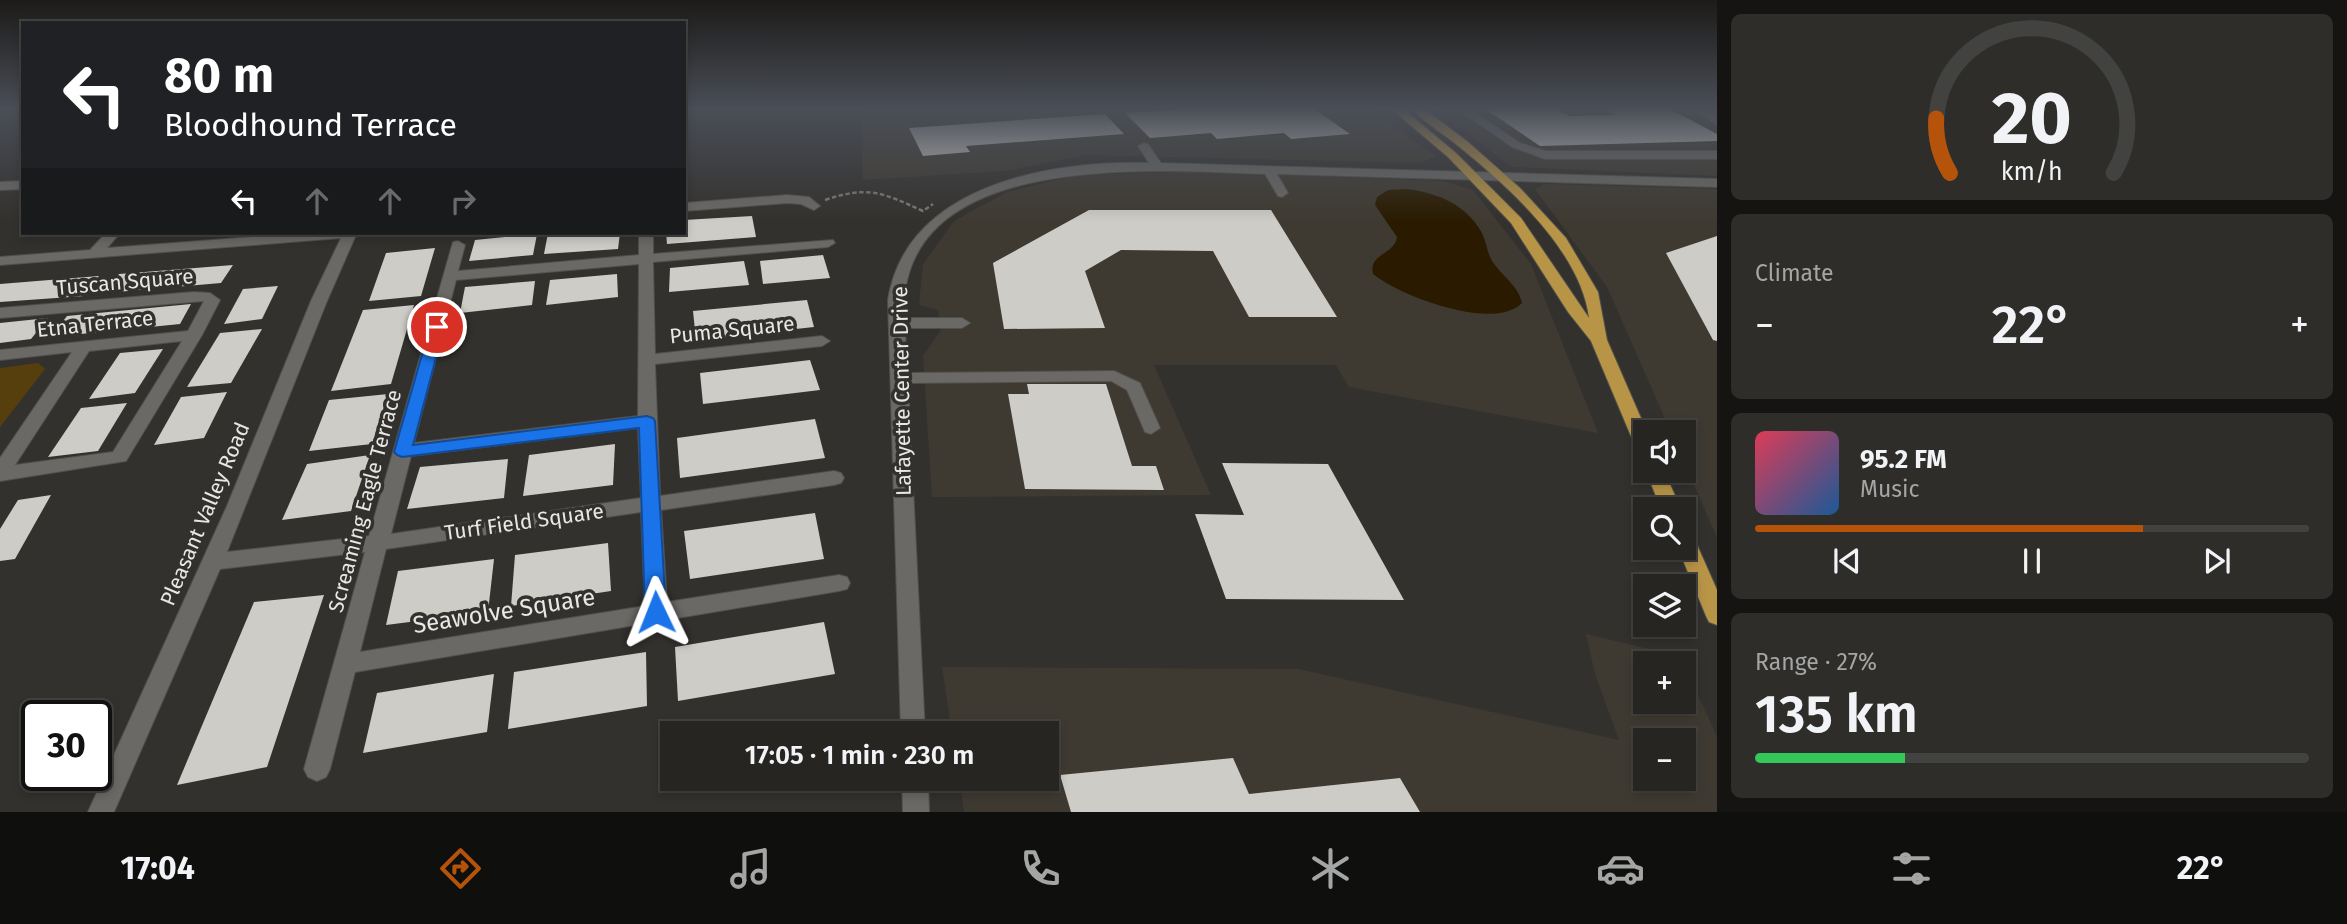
<!DOCTYPE html>
<meta charset="utf-8">
<style>
body{margin:0;font-family:"Fira Sans",sans-serif;background:#2e2d2a;color:#f1f3f6;height:100vh;display:flex;flex-direction:column;font-size:26px;white-space:nowrap}
*{box-sizing:border-box;margin:0}
p{font-size:23px;color:#a4a5a5}
.icon{flex:none;width:38px;height:38px;fill:none;stroke:currentColor;stroke-width:2;stroke-linecap:round;stroke-linejoin:round}
.map{position:relative;flex:1;overflow:hidden}
.details{display:flex;flex-direction:column;gap:14px;padding:14px;background:#151413;width:630px}
.details>*{flex:none}
.banner{position:absolute;left:21px;top:21px;width:665px;height:214px;border-radius:0px;box-shadow:0 4px 10px #0003,0 0 0 2px #424240;background:#202124;color:#fff;overflow:hidden}
.controls{position:absolute;left:1633px;top:420px;display:grid;gap:14px}
.controls a{display:grid;place-items:center;width:63px;height:63px;border-radius:0px;background:#262522;box-shadow:0 4px 10px #0003,0 0 0 2px #424240;font-size:35px}
.speed{position:absolute;left:21px;top:700px;display:flex;gap:14px;font-size:35px;font-weight:700;text-align:center}
.speed>*{display:grid;place-content:center;width:91px;height:91px;border-radius:50%;background:#262522;box-shadow:0 4px 10px #0003,0 0 0 2px #424240;line-height:1}
.speed .limit{border:4px solid #111;border-radius:10px;background:#fff;color:#111}
.pin{position:absolute;display:grid;place-items:center;width:60px;height:60px;color:#fff;margin:-30px;border:4px solid #fff;border-radius:50%;box-shadow:0 2px 7px #0007}
.me{position:absolute;width:77px;margin:-38px;rotate:358deg;stroke-linejoin:round;filter:drop-shadow(0 0 5px #0008)}
.turn{display:flex;align-items:center;gap:24px;height:147px;padding:0 28px;font-size:32px}
.turn .icon{width:91px;height:91px;stroke-width:2.5}
.turn b{display:block;font-size:49px;line-height:60px}
.lanes{display:flex;align-items:center;height:66px;padding:0 28px;background:#0003;justify-content:center;gap:35px;direction:ltr}
.lanes .off{opacity:.35}
.big{font-size:52px;font-weight:600;line-height:1.1}
.details .widget{flex:1;display:flex;flex-direction:column;justify-content:center;gap:10px;min-width:0;padding:0 24px;border-radius:10px;background:#2e2d2a}
.details .dial{align-items:center;gap:0}
.dial svg{height:182px;overflow:visible;fill:none;stroke:#424240;stroke-width:7;stroke-linecap:round;text-anchor:middle}
.dial text{fill:#f1f3f6;stroke:none}
.song{display:flex;align-items:center;gap:21px}
.cover{width:84px;height:84px;border-radius:10px;background:linear-gradient(135deg,hsl(350 70% 55%),hsl(210 70% 35%))}
.played{height:7px;border-radius:4px;background:linear-gradient(90deg,#b45309 70%,#424240 70%)}
.keys{display:flex;justify-content:space-around;direction:ltr}
.heat{display:flex;justify-content:space-between;align-items:center;font-size:38px;direction:ltr}
.charge{height:10px;border-radius:5px;background:linear-gradient(90deg,#34c759 27%,#424240 0)}
.trip{position:absolute;left:660px;top:721px;width:399px;height:70px;border-radius:0px;background:#262522;box-shadow:0 4px 10px #0003,0 0 0 2px #424240;font-weight:600;line-height:70px;text-align:center}
.menu{display:flex;height:112px;justify-content:space-around;align-items:center;background:#0f0f0e;color:#a4a5a5}
.menu .icon{width:49px;height:49px}
.menu .current{color:#b45309}
.menu b{font-size:32px;color:#f1f3f6}
main{display:flex;flex:1;min-height:0}
.map>svg:first-child{display:block}
.built{fill:#3f3a31;fill-rule:evenodd}
.green{fill:#573f0d}
.water{fill:#2a1b00}
.building{fill:#ceccc7}
.lines{fill:none;stroke-linecap:round;stroke-linejoin:round}
.minor-casing{stroke:#504f4b;stroke-width:2}
.major-casing{stroke:#504f4b;stroke-width:2}
.path{stroke:#797875;stroke-width:2.5;stroke-dasharray:4.5 2.5;stroke-linecap:butt}
.minor{fill:#6b6965;fill-rule:evenodd}
.major{fill:#b89446;fill-rule:evenodd}
.route{fill:#1a73e8;stroke:#114b97;stroke-width:2}
.labels{text-anchor:middle;stroke-width:7;stroke-linejoin:round;paint-order:stroke}
.street-label{font-size:21px;fill:#e8e7e5;stroke:#33312d}
.near-street-label{font-size:24px;fill:#e8e7e5;stroke:#33312d}
</style>
<main>
<div class="map">
<svg width="1717" height="812" viewBox="0 0 1717 812">
<rect width="100%" height="100%" fill="#33312d"/>
<g class="built">
<path d="M 861,108 L 1368,108 L 1436,156 L 1420,163 L 1086,155 L 1005,171 L 863,180 Z"/>
<path d="M 1434,108 L 1717,108 L 1717,176 L 1512,167 Z"/>
<path d="M 1204,171 L 1443,181 L 1473,190 L 1531,264 L 1598,433 L 1349,387 L 1336,365 L 1154,365 L 1211,495 L 932,497 L 923,356 L 941,330 L 938,310 L 919,305 L 923,264 L 954,221 L 1007,192 L 1077,175 Z"/>
<path d="M 1545,184 L 1717,189 L 1717,538 L 1684,461 L 1684,432 L 1671,432 L 1607,287 L 1535,189 Z"/>
<path d="M 1586,634 L 1679,656 L 1683,663 L 1645,663 L 1645,702 L 1684,702 L 1684,665 L 1717,736 L 1717,812 L 964,812 L 959,779 L 1046,779 L 1046,733 L 952,733 L 942,667 L 1298,669 L 1619,740 L 1595,674 ZM 1645,740 L 1684,740 L 1684,779 L 1645,779 Z"/>
</g>
<path class="green" d="M 38,363 L 45,369 L 0,427 L 0,368 Z"/>
<path class="water" d="M 1406,189 C 1438,193 1466,204 1482,233 C 1486,241 1487,251 1491,259 C 1500,275 1518,284 1522,303 C 1494,332 1400,296 1373,274 C 1368,253 1395,255 1397,237 L 1375,205 L 1377,197 L 1388,190 Z"/>
<g class="building">
<path d="M 1201,108 L 1313,108 L 1350,134 L 1291,139 L 1284,133 L 1217,139 L 1211,133 L 1150,138 L 1125,113 Z"/>
<path d="M 1484,108 L 1556,108 L 1569,116 L 1615,115 L 1603,108 L 1668,108 L 1717,134 L 1717,141 L 1540,146 Z"/>
<path d="M 1105,114 L 1124,134 L 966,146 L 970,152 L 923,156 L 909,128 Z"/>
<path d="M 1089,210 L 1271,210 L 1337,317 L 1249,317 L 1213,251 L 1121,250 L 1085,271 L 1105,328 L 1004,329 L 993,263 Z"/>
<path d="M 752,216 L 756,237 L 667,244 L 666,233 L 684,233 L 684,220 Z"/>
<path d="M 548,233 L 620,233 L 618,249 L 544,254 Z"/>
<path d="M 537,234 L 533,255 L 469,261 L 475,240 Z"/>
<path d="M 1717,236 L 1717,341 L 1713,340 L 1666,253 Z"/>
<path d="M 435,248 L 421,296 L 369,301 L 386,253 Z"/>
<path d="M 823,255 L 830,278 L 763,284 L 760,261 Z"/>
<path d="M 744,261 L 749,285 L 669,292 L 670,268 Z"/>
<path d="M 233,265 L 221,283 L 105,293 L 119,274 Z"/>
<path d="M 617,274 L 618,297 L 546,305 L 550,280 Z"/>
<path d="M 99,276 L 84,296 L 0,302 L 0,284 Z"/>
<path d="M 535,281 L 532,305 L 460,313 L 465,287 Z"/>
<path d="M 278,286 L 262,319 L 224,324 L 243,289 Z"/>
<path d="M 807,300 L 814,327 L 696,340 L 693,311 Z"/>
<path d="M 191,304 L 180,324 L 51,337 L 67,316 Z"/>
<path d="M 414,305 L 391,384 L 331,391 L 363,310 Z"/>
<path d="M 48,318 L 31,339 L 0,343 L 0,323 Z"/>
<path d="M 262,329 L 231,383 L 187,387 L 220,333 Z"/>
<path d="M 163,349 L 135,393 L 89,399 L 120,353 Z"/>
<path d="M 810,360 L 820,390 L 703,404 L 700,373 Z"/>
<path d="M 1027,384 L 1106,384 L 1132,466 L 1156,466 L 1164,490 L 1025,489 L 1008,394 L 1029,394 Z"/>
<path d="M 227,392 L 204,438 L 154,445 L 181,397 Z"/>
<path d="M 388,394 L 372,444 L 309,451 L 329,400 Z"/>
<path d="M 127,403 L 98,451 L 48,457 L 81,408 Z"/>
<path d="M 815,419 L 825,458 L 680,478 L 677,438 Z"/>
<path d="M 615,444 L 613,485 L 523,496 L 529,455 Z"/>
<path d="M 370,455 L 351,511 L 282,520 L 307,464 Z"/>
<path d="M 508,459 L 504,498 L 407,509 L 420,467 Z"/>
<path d="M 1222,463 L 1328,464 L 1404,600 L 1226,599 L 1195,514 L 1244,515 Z"/>
<path d="M 51,495 L 15,559 L 0,561 L 0,529 L 18,500 Z"/>
<path d="M 815,513 L 824,559 L 690,579 L 684,531 Z"/>
<path d="M 608,543 L 611,591 L 511,606 L 515,555 Z"/>
<path d="M 494,559 L 488,612 L 386,625 L 398,571 Z"/>
<path d="M 324,595 L 267,767 L 177,785 L 254,602 Z"/>
<path d="M 824,622 L 835,674 L 678,701 L 675,647 Z"/>
<path d="M 646,652 L 647,706 L 508,729 L 514,672 Z"/>
<path d="M 494,674 L 487,732 L 363,753 L 377,693 Z"/>
<path d="M 1233,758 L 1249,794 L 1400,778 L 1420,812 L 1071,812 L 1060,775 Z"/>
</g>
<g class="lines">
<g class="minor-casing">
<g id="minor">
<path d="M 1456,108 L 1468,108 L 1520,143 L 1546,151 L 1717,151 L 1717,159 L 1545,159 L 1512,147 Z"/>
<path d="M 1570,108 L 1583,108 L 1586,111 L 1581,114 Z"/>
<path d="M 1690,108 L 1702,108 L 1717,117 L 1717,125 Z"/>
<path d="M 1144,143 L 1148,144 L 1161,163 L 1717,179 L 1717,187 L 1277,174 L 1288,193 L 1282,197 L 1278,196 L 1265,174 C 1155,170 896,148 904,318 L 962,318 L 970,323 L 962,328 L 905,328 L 907,373 L 1114,371 L 1140,383 L 1160,428 L 1151,434 L 1145,432 L 1127,390 L 1111,381 L 908,383 L 925,733 L 901,733 L 888,300 C 906,185 1051,160 1149,163 L 1138,146 Z"/>
<path d="M 23,181 L 23,189 L 0,190 L 0,182 Z"/>
<path d="M 787,195 L 809,197 L 820,206 L 814,210 L 801,204 L 787,203 L 684,211 L 684,203 Z"/>
<path d="M 106,233 L 120,233 L 107,248 L 307,233 L 363,233 L 355,237 L 327,301 L 227,552 L 369,536 L 453,242 L 458,241 L 465,245 L 458,271 L 639,255 L 639,233 L 653,233 L 653,254 L 833,240 L 835,243 L 828,247 L 653,262 L 655,354 L 822,336 L 830,341 L 822,346 L 655,364 L 660,496 L 834,471 L 841,473 L 844,478 L 841,483 L 834,485 L 661,510 L 667,602 L 839,575 L 847,577 L 850,583 L 847,589 L 839,591 L 355,672 L 330,769 L 326,777 L 317,781 L 308,777 L 304,769 L 365,552 L 220,569 L 114,812 L 88,812 L 227,506 L 311,301 L 341,238 L 0,265 L 0,257 L 90,250 ZM 639,264 L 638,416 L 414,443 L 456,280 ZM 638,428 L 641,498 L 391,534 L 411,456 ZM 641,512 L 645,606 L 360,652 L 386,549 Z"/>
<path d="M 194,292 L 210,293 L 220,300 L 202,335 L 126,461 L 0,481 L 0,458 L 72,352 L 0,360 L 0,350 L 188,331 L 204,301 L 0,318 L 0,308 ZM 182,341 L 113,452 L 15,465 L 89,351 Z"/>
<path d="M 902,779 L 928,779 L 929,812 L 903,812 Z"/>
</g>
</g>
<g class="major-casing">
<g id="major">
<path d="M 1390,108 L 1402,108 L 1456,153 L 1521,218 L 1589,318 C 1581,251 1507,185 1457,145 C 1442,133 1424,122 1411,108 L 1423,108 L 1468,142 L 1520,188 L 1566,238 L 1598,292 L 1607,340 L 1647,432 L 1645,432 L 1645,454 L 1638,452 L 1636,448 L 1591,341 L 1568,312 L 1511,223 L 1448,157 Z"/>
<path d="M 1646,471 L 1664,471 L 1681,509 L 1661,509 Z"/>
<path d="M 1684,530 L 1691,533 L 1694,538 L 1717,590 L 1717,625 L 1709,622 L 1706,616 L 1678,548 L 1684,548 Z"/>
</g>
</g>
<path class="path" d="M 825,200 C 869,185 883,193 923,211 L 933,204"/>
<use href="#minor" class="minor"/>
<use href="#major" class="major"/>
</g>
<linearGradient id="sky" x2="0" y2="1"><stop stop-color="#1c1b19"/><stop offset="0.49" stop-color="#4a4e57"/><stop offset="1" stop-color="#4a4e57" stop-opacity="0"/></linearGradient>
<rect width="1717" height="222" fill="url(#sky)"/>
<path class="route" d="M 437,322 L 444,327 L 413,445 L 647,416 L 653,418 L 655,421 L 666,612 L 663,618 L 656,621 L 648,618 L 645,612 L 639,428 L 402,457 L 397,455 L 394,452 L 430,327 Z"/>
<g class="labels">
<g class="street-label">
<text transform="translate(125 282) rotate(-5)" y="7">Tuscan Square</text>
<text transform="translate(95 324) rotate(-6)" y="7">Etna Terrace</text>
<text transform="translate(732 330) rotate(-6)" y="7">Puma Square</text>
<text transform="translate(902 391) rotate(-91)" y="7">Lafayette Center Drive</text>
<text transform="translate(365 501) rotate(-75)" y="7">Screaming Eagle Terrace</text>
<text transform="translate(205 514) rotate(-67)" y="7">Pleasant Valley Road</text>
<text transform="translate(524 522) rotate(-8)" y="7">Turf Field Square</text>
</g>
<g class="near-street-label">
<text transform="translate(504 611) rotate(-9)" y="8">Seawolve Square</text>
</g>
</g>
</svg>
<div class="controls">
<a><svg class="icon" aria-label="sound" viewBox="0 0 24 24"><path d="M4 9h4l5-4v14l-5-4H4zM17 9q2 3 0 6"/></svg></a>
<a><svg class="icon" aria-label="search" viewBox="0 0 24 24"><circle cx="10" cy="10" r="6"/><path d="M15 15l6 6"/></svg></a>
<a><svg class="icon" aria-label="layers" viewBox="0 0 24 24"><path d="M12 4l9 5-9 5-9-5zM3 14l9 5 9-5"/></svg></a>
<a>+</a>
<a>−</a>
</div>
<div class="speed"><div class="limit">30</div></div>
<div class="pin" style="left:437px;top:327px;background:#d93025"><svg class="icon" aria-label="arrive" viewBox="0 0 24 24"><path d="M6 21V4h12l-3 4 3 4H6"/></svg></div>
<svg class="me" style="left:656px;top:612px" viewBox="-20 -20 40 40"><path d="M0-17L14 15 0 8-14 15z" fill="#1a73e8" stroke="#fff" stroke-width="4"/></svg>
<div class="trip">17:05 · 1 min · 230 m</div>
<div class="banner">
<div class="turn"><svg class="icon" aria-label="left" viewBox="0 0 24 24"><path d="M17 20v-9H6M10 6l-5 5 5 5"/></svg><div><b>80 m</b>Bloodhound Terrace</div></div>
<div class="lanes"><svg class="icon" aria-label="left" viewBox="0 0 24 24"><path d="M17 20v-9H6M10 6l-5 5 5 5"/></svg><svg class="icon off" aria-label="ahead" viewBox="0 0 24 24"><path d="M12 20V5M6 11l6-6 6 6"/></svg><svg class="icon off" aria-label="ahead" viewBox="0 0 24 24"><path d="M12 20V5M6 11l6-6 6 6"/></svg><svg class="icon off" aria-label="right" viewBox="0 0 24 24"><path d="M7 20v-9h11M14 6l5 5-5 5"/></svg></div>
</div>
</div>
<section class="details">
<div class="widget dial"><svg viewBox="0 0 100 80">
<path d="M14 69A42 42 0 1 1 86 69"/>
<path d="M14 69A42 42 0 0 1 8 45" stroke="#b45309"/>
<text x="50" y="56" font-size="32" font-weight="700">20</text>
<text x="50" y="72" font-size="11">km/h</text>
</svg></div>
<div class="widget"><p>Climate</p>
<div class="heat"><a>−</a><b class="big">22°</b><a>+</a></div>
</div>
<div class="widget">
<div class="song"><i class="cover"></i><div><b>95.2 FM</b><p>Music</p></div></div>
<div class="played"></div>
<div class="keys"><svg class="icon" aria-label="previous" viewBox="0 0 24 24"><path d="M18 5L8 12l10 7zM5 5v14"/></svg><svg class="icon" aria-label="pause" viewBox="0 0 24 24"><path d="M8 5v14M16 5v14"/></svg><svg class="icon" aria-label="next" viewBox="0 0 24 24"><path d="M6 5l10 7-10 7zM19 5v14"/></svg></div>
</div>
<div class="widget"><p>Range · 27%</p><b class="big">135 km</b><div class="charge"></div></div>
</section>
</main>
<nav class="menu">
<b>17:04</b>
<svg class="icon current" aria-label="directions" viewBox="0 0 24 24"><path d="M12 3l9 9-9 9-9-9zM9 14v-3h6M13 9l2 2-2 2"/></svg>
<svg class="icon" aria-label="music" viewBox="0 0 24 24"><path d="M9 18V5l10-2v13"/><circle cx="6" cy="18" r="3"/><circle cx="16" cy="16" r="3"/></svg>
<svg class="icon" aria-label="phone" viewBox="0 0 24 24"><path d="M5 4h4l2 5-3 2q2 4 5 5l2-3 5 2v4C11 20 4 13 5 4z"/></svg>
<svg class="icon" aria-label="climate" viewBox="0 0 24 24"><path d="M12 3v18M4 7l16 10M4 17L20 7"/></svg>
<svg class="icon" aria-label="car" viewBox="0 0 24 24"><path d="M5 17H2v-5l4-1 3-4h7l3 4 3 1v5h-3M9 17h6M6 11h13"/><circle cx="7" cy="17" r="2"/><circle cx="17" cy="17" r="2"/></svg>
<svg class="icon" aria-label="filters" viewBox="0 0 24 24"><path d="M4 7h16M4 17h16"/><circle cx="9" cy="7" r="2"/><circle cx="15" cy="17" r="2"/></svg>
<b>22°</b>
</nav>
